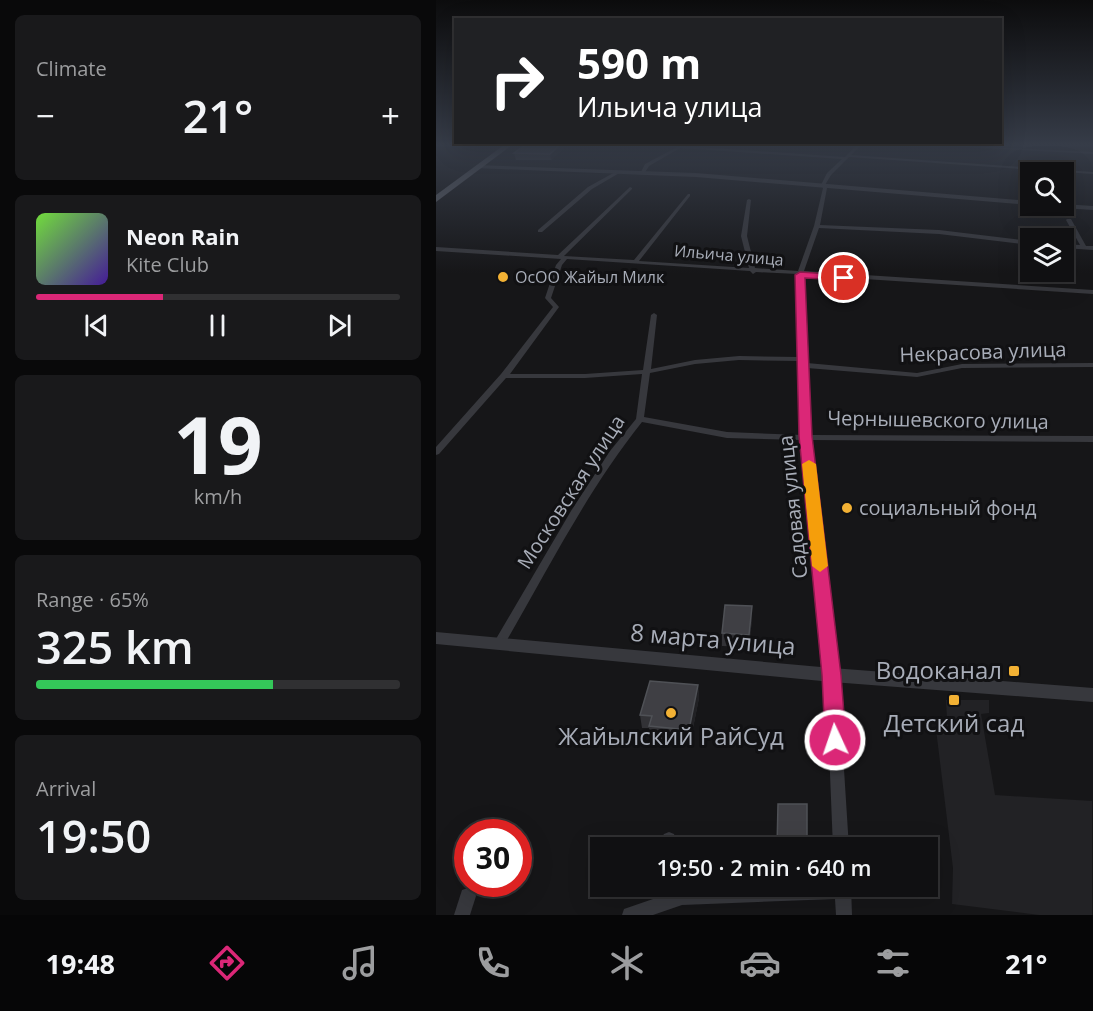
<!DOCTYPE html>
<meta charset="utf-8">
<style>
body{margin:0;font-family:"Open Sans",sans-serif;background:#19191b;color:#f1f3f6;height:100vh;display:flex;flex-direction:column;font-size:22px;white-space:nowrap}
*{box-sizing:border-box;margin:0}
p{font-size:20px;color:#9c9d9f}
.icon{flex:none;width:33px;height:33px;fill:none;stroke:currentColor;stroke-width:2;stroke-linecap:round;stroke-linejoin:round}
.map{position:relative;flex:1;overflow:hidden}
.sheet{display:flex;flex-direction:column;gap:15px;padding:15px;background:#09090a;width:436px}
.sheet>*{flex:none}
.banner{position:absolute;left:18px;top:18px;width:548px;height:126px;border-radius:0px;box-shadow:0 6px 24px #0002,0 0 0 2px #303032;background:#202124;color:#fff;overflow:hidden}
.tools{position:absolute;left:584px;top:162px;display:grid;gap:12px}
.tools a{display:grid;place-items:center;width:54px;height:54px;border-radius:0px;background:#101012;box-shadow:0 6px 24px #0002,0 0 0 2px #303032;font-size:30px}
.speed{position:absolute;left:18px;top:819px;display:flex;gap:12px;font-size:30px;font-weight:700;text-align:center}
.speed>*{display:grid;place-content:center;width:78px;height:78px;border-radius:50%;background:#101012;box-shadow:0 6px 24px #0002,0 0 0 2px #303032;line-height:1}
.speed .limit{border:9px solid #d22;background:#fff;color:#111}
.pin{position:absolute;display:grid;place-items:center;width:51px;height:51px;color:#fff;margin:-26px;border:3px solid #fff;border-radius:50%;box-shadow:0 2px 6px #0007}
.me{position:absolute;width:66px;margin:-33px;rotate:357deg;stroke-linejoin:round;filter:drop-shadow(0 0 4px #0008)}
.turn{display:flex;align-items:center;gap:21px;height:126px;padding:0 24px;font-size:27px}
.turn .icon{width:78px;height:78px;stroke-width:2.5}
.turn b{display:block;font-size:42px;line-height:51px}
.big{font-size:45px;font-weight:600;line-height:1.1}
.sheet .widget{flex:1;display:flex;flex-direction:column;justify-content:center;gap:9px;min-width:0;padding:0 21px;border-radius:9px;background:#19191b}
.sheet .dial{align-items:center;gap:0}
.dial b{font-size:78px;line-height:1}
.song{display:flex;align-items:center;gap:18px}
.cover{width:72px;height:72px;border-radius:9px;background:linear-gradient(135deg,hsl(100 70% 55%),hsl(260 70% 35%))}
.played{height:6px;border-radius:3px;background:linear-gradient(90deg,#db2777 35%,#303032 35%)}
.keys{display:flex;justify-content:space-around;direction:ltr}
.heat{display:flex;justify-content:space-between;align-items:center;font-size:33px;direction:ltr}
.charge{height:9px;border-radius:4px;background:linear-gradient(90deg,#34c759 65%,#303032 0)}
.trip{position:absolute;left:154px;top:837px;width:348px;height:60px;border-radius:0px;background:#101012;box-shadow:0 6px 24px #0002,0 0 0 2px #303032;font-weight:600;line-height:60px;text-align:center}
.tabs{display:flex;height:96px;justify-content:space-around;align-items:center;background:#060607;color:#9c9d9f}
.tabs .icon{width:42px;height:42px}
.tabs .current{color:#db2777}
.tabs b{font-size:27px;color:#f1f3f6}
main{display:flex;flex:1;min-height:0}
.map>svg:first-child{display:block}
.built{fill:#222225}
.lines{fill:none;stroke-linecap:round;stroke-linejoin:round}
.minor{fill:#37383d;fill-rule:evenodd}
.tertiary{fill:#37383d;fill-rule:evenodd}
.trunk{fill:#5b5e65;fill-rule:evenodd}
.wall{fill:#323236}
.shaded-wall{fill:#212124}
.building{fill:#3f3f44;stroke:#4f5156;stroke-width:1.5}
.route{fill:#db2777;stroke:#8e194d;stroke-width:1.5}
.slow{fill:#f59e0b}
.poi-dot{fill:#f2b134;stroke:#111113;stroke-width:2}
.labels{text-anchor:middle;stroke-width:6;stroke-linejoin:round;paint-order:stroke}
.far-street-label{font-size:16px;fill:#a8adb8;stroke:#111113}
.far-poi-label{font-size:16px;fill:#a8adb8;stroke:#111113;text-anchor:start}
.street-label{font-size:20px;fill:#a8adb8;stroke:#111113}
.poi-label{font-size:20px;fill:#a8adb8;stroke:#111113;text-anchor:start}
.near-street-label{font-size:24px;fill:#a8adb8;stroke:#111113}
.near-poi-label{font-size:24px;fill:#a8adb8;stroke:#111113}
</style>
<main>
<section class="sheet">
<div class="widget"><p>Climate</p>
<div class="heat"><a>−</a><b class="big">21°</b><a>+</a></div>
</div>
<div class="widget">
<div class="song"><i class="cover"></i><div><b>Neon Rain</b><p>Kite Club</p></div></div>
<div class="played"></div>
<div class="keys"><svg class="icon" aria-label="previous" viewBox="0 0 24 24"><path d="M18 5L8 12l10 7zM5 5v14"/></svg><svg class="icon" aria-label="pause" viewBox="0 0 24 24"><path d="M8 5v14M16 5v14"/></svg><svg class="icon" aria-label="next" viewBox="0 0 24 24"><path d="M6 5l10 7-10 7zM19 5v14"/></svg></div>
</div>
<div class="widget dial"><b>19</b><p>km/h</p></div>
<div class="widget"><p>Range · 65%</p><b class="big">325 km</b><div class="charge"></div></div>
<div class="widget"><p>Arrival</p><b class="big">19:50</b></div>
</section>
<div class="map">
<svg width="657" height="915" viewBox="0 0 657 915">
<rect width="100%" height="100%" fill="#161618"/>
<path class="built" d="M 510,700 L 553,700 L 553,713 L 545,714 L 559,795 L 656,801 L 656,915 L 603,915 L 516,904 L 517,868 L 499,721 L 511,719 Z"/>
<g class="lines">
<g class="minor">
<path d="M 245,145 L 249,145 L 248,146 L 409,157 L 421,145 L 425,145 L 415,155 L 657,172 L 657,174 L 413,157 L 395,175 L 389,185 L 391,188 L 384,225 L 503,230 L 594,241 L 594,245 L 503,234 L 383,228 L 368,271 L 657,290 L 657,294 L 367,275 L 371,363 L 481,373 L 526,364 L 657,363 L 657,367 L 526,368 L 481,377 L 371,368 L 374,435 L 657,436 L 657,442 L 375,440 L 402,675 L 413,848 L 397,848 L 390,675 L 366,440 L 291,438 L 206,422 C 151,491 111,571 67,647 L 63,649 L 59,647 L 57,644 L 135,511 L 174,451 L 200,419 L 206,374 L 149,378 L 70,378 L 3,454 L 0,455 L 0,447 L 65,374 L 117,307 L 109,298 L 120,265 L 125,259 L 0,251 L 0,247 L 122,255 L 194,187 L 196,188 L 196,189 L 128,256 L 198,260 L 252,194 L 254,194 L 254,196 L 203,261 L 313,268 L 305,236 L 311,200 L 313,199 L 315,200 L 311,236 L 319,268 L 362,271 L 378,226 L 387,188 L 385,185 L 391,173 L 406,159 L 244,148 L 213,166 L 208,174 L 204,174 L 209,164 ZM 131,259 L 314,271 L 317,274 L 320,272 L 361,274 L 363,357 L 303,356 L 259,360 L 215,369 L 221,315 L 218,313 L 215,315 L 207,370 L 149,374 L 74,374 L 123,307 L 115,298 L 126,265 ZM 303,360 L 363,361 L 366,435 L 291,432 L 208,417 L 214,373 L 259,364 Z"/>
<path d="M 493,145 L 511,145 L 657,152 L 657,154 Z"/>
<path d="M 181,171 L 185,172 L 156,189 L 106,232 L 102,232 L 102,230 L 152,187 Z"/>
<path d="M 631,219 L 635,219 L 650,246 L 657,246 L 657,250 L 627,248 L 627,244 L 644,245 L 630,220 Z"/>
<path d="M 233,832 L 238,834 L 242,848 L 227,848 L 225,839 L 228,834 Z"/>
<path d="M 314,886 L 415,886 L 416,915 L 400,915 L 399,899 L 246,905 L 217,915 L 186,915 L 188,909 L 246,889 Z"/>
<path d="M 32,888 L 38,890 L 40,896 L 34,915 L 18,915 L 26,890 Z"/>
</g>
<g class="tertiary">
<path d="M 41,165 L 260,173 L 594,201 L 594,205 L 260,177 L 39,168 Z"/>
<path d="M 627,204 L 657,206 L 657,210 L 626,208 L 623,206 Z"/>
<path d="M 0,632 L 396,668 L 657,688 L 657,702 L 396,682 L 0,644 Z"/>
</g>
<path class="trunk" d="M 68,145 L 76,145 L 0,202 L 0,195 Z"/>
</g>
<g class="wall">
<path d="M 89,145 L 126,145 L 127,149 L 115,160 L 80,160 L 78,153 Z"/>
<path d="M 316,619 L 313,647 L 286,646 L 286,633 Z"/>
<path d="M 262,685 L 263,698 L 254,743 L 215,739 L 213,728 L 206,728 L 204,715 Z"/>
</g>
<g class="shaded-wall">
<path d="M 124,145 L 126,145 L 127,149 L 115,160 L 114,154 Z"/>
<path d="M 316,606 L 316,619 L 313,647 L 313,635 Z"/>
<path d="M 262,685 L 263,698 L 254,743 L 253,730 Z"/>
</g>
<g class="building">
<path d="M 89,145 L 124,145 L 114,154 L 78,153 Z"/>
<path d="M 289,605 L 316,606 L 313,635 L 286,633 Z"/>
<path d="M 214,681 L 262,685 L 253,730 L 213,726 L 216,716 L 204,715 Z"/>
<path d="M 342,804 L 371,804 L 371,848 L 341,848 Z"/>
</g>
<linearGradient id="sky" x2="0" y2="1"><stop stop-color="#0c0c0d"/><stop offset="0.53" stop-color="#363c48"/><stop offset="1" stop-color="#363c48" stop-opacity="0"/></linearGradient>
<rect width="657" height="273" fill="url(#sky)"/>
<path class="route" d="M 364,272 L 408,275 L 413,278 L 408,280 L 369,278 L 376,436 L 405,675 L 410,740 L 407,746 L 399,749 L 392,746 L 389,740 L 386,675 L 363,436 L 359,275 Z"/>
<path class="slow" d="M 373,460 L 380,464 L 392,566 L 384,572 L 376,566 L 366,464 Z"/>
<g class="poi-dot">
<circle cx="67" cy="277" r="6"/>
<circle cx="411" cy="508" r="6"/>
<rect x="572" y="665" width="12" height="12" rx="3"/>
<rect x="512" y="694" width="12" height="12" rx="3"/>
<circle cx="235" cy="713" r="6"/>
</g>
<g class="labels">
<g class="far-street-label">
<text transform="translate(293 255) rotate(5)" y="6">Ильича улица</text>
</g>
<g class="far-poi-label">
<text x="79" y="283">ОсОО Жайыл Милк</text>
</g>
<g class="street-label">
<text transform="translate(547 352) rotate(-2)" y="7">Некрасова улица</text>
<text transform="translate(502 420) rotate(1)" y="7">Чернышевского улица</text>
<text transform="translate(135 492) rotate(-57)" y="7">Московская улица</text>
<text transform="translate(357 507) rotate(-96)" y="7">Садовая улица</text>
</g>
<g class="poi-label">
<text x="423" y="515">социальный фонд</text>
</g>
<g class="near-street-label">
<text transform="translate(277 640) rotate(5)" y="8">8 марта улица</text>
</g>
<g class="near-poi-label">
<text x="566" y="679" text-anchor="end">Водоканал</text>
<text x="518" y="732">Детский сад</text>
<text x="235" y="745">Жайылский РайСуд</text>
</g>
</g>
</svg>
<div class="tools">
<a><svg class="icon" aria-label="search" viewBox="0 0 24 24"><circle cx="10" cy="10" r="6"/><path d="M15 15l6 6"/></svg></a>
<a><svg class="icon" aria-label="layers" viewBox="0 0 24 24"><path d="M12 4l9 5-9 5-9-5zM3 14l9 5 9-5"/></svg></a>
</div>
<div class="speed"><div class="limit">30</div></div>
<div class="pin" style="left:408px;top:278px;background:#d93025"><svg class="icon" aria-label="arrive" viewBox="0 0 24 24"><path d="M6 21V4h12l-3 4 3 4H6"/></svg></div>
<svg class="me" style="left:399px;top:740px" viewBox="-20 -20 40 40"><circle r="17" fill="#db2777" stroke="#fff" stroke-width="3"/><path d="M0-11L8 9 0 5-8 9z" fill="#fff"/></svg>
<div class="trip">19:50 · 2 min · 640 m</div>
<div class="banner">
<div class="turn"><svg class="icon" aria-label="right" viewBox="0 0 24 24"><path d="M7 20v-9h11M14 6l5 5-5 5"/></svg><div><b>590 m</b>Ильича улица</div></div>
</div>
</div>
</main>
<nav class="tabs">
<b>19:48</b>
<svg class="icon current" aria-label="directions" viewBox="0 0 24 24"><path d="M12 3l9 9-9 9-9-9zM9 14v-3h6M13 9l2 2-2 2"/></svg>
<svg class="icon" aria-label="music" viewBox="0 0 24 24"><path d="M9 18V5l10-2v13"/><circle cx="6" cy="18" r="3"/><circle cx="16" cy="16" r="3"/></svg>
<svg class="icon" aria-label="phone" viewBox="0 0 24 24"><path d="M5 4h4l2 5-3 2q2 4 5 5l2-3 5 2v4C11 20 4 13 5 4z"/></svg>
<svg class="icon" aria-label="climate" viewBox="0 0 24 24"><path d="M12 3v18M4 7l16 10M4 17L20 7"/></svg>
<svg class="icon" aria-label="car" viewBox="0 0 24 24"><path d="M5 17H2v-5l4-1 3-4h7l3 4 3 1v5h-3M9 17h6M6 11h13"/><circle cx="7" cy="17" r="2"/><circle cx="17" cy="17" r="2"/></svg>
<svg class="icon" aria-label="filters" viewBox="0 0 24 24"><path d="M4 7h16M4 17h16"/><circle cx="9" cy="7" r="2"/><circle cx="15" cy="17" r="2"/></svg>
<b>21°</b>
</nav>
